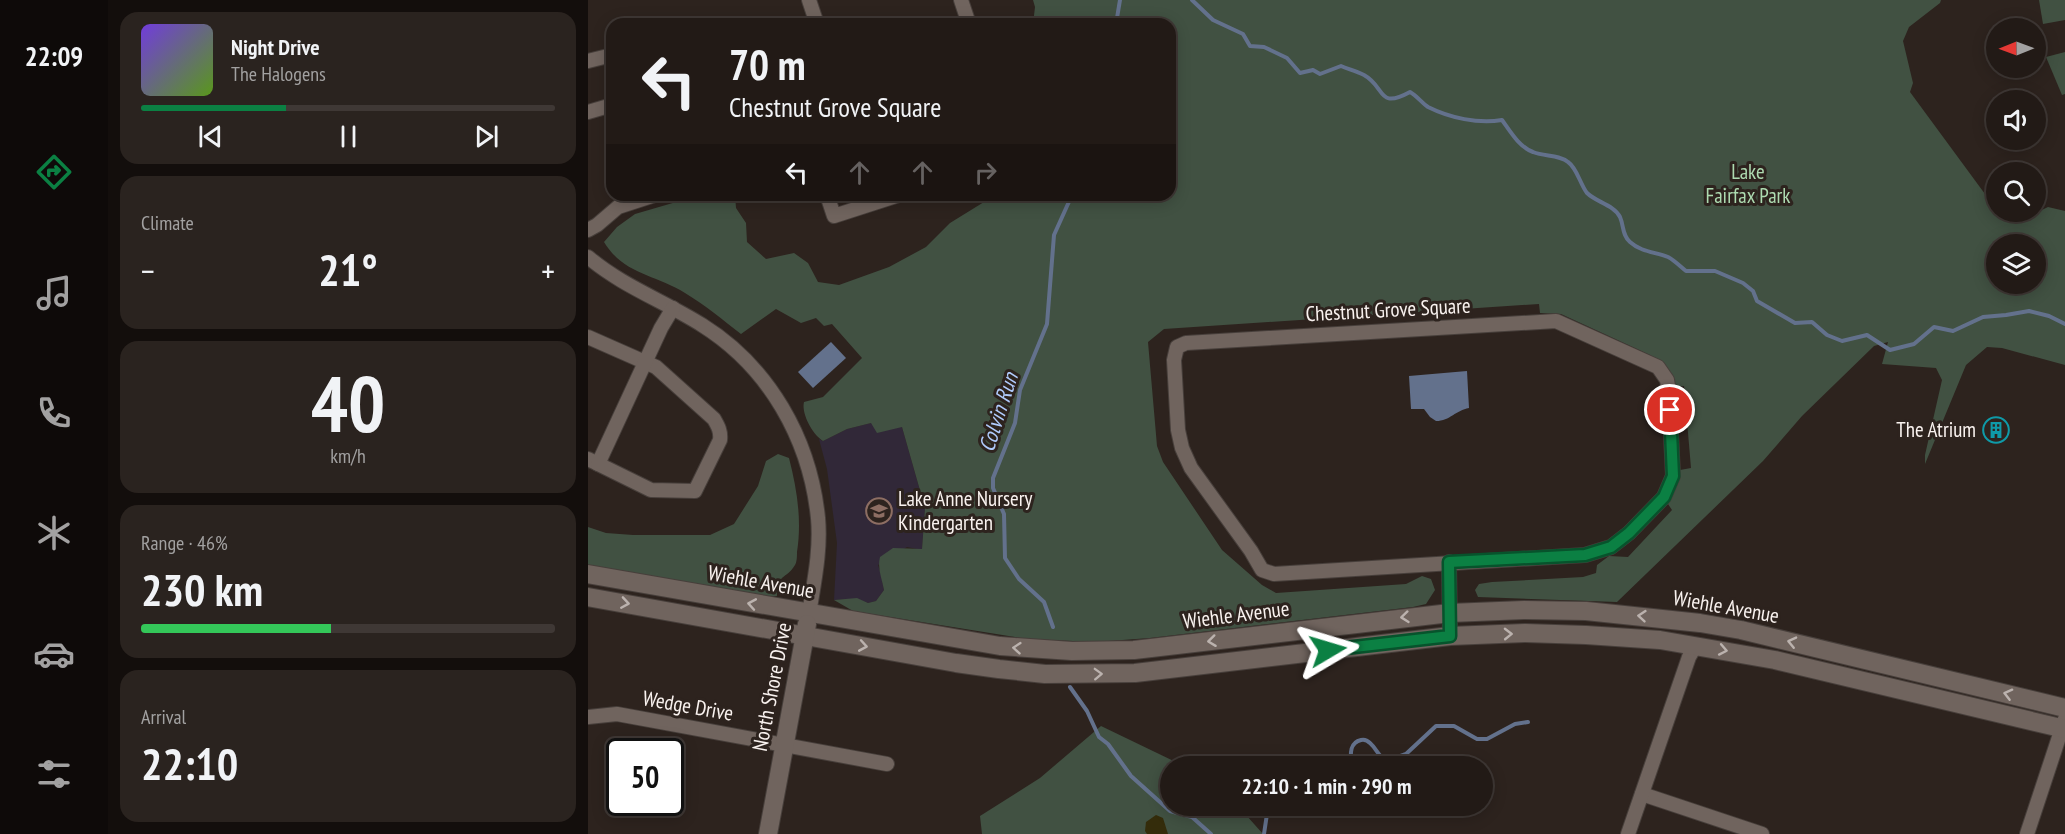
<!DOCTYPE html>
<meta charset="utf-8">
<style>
body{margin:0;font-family:"PT Sans Narrow",sans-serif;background:#2a231f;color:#f1f3f6;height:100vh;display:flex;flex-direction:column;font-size:22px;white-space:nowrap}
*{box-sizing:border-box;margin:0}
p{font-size:20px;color:#a2a1a1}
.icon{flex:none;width:33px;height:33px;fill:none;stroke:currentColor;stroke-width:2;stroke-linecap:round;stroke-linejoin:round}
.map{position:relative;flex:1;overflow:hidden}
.sheet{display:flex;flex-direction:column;gap:12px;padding:12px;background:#130e0c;width:480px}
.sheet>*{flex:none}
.hud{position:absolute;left:18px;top:18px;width:570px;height:183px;border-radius:18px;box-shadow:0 3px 15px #0003,0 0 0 2px #3f3835;background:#221a16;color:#f1f3f6;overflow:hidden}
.needle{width:39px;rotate:269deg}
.controls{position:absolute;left:1398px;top:18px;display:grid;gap:12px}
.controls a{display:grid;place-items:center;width:60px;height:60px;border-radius:50%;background:#221a16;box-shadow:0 3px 15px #0003,0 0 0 2px #3f3835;font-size:30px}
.speed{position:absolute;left:18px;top:738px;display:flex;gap:12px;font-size:30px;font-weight:700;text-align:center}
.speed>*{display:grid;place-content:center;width:78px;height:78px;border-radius:50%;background:#221a16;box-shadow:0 3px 15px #0003,0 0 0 2px #3f3835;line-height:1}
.speed .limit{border:3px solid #111;border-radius:9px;background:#fff;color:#111}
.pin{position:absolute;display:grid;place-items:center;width:51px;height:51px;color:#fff;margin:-26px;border:3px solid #fff;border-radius:50%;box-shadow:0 2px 6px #0007}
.me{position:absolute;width:66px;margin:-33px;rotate:83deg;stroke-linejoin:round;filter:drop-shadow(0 0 4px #0008)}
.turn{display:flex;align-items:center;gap:21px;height:126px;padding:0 24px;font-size:27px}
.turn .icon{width:78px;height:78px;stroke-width:2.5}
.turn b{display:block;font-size:42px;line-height:51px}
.lanes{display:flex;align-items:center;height:57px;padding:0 24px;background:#0003;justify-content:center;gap:30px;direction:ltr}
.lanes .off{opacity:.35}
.big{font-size:45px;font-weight:700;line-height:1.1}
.sheet .widget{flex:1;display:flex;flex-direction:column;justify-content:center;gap:9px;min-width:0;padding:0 21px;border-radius:18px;background:#2a231f}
.sheet .dial{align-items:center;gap:0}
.dial b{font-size:78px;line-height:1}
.song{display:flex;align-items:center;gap:18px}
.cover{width:72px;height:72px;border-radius:9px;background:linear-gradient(135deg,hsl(260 70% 55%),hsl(90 70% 35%))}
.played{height:6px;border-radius:3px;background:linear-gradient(90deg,#0b8043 35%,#3f3835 35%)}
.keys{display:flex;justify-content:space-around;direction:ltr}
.heat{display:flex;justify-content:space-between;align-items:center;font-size:33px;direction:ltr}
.charge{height:9px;border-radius:4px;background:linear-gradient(90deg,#34c759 46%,#3f3835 0)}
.trip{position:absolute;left:572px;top:756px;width:333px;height:60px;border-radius:30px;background:#221a16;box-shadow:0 3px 15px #0003,0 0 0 2px #3f3835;font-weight:700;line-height:60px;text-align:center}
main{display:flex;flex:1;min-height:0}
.dock{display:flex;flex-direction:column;width:108px;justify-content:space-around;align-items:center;background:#0e0a09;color:#a2a1a1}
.dock .icon{width:42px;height:42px}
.dock .on{color:#0b8043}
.dock b{font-size:27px;color:#f1f3f6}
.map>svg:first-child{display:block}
.education{fill:#312838}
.green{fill:#415142;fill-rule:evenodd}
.sand{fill:#342c0b}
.water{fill:#63718c}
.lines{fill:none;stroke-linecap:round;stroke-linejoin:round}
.stream{stroke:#63718c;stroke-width:4}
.street-casing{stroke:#473f3b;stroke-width:16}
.secondary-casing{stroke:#473f3b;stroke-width:20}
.street{stroke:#70645e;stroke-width:14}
.secondary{stroke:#70645e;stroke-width:18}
.oneway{stroke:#bbb2ae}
.route-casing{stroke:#07532c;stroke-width:15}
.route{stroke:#0b8043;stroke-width:10}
.labels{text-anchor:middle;stroke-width:6;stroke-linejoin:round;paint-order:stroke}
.park-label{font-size:21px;fill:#addab0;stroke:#2d231e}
.street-label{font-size:21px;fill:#f9f2ef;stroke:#2d231e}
.poi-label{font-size:21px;fill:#f9f2ef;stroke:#2d231e;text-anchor:end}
.water-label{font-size:22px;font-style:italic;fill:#b0cbfc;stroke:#2d231e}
</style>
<main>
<nav class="dock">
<b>22:09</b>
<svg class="icon on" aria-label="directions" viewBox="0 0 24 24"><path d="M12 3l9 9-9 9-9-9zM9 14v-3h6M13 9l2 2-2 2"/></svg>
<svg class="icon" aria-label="music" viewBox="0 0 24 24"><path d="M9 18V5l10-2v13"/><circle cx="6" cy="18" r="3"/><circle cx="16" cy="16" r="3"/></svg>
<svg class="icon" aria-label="phone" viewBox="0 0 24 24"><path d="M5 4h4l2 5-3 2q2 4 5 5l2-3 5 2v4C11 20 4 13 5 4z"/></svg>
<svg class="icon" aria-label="climate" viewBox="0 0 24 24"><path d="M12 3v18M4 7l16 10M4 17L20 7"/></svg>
<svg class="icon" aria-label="car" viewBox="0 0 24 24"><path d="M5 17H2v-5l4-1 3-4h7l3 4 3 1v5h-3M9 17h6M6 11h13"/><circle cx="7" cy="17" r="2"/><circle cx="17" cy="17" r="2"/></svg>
<svg class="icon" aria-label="filters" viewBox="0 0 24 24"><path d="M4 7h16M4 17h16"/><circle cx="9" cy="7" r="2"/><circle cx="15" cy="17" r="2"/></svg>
</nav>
<section class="sheet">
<div class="widget">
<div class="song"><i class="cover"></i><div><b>Night Drive</b><p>The Halogens</p></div></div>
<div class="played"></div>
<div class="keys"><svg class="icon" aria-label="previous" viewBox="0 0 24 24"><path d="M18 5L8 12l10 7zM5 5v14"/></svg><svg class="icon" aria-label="pause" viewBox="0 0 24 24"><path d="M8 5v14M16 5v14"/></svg><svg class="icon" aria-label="next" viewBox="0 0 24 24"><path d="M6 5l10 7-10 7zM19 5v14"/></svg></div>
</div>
<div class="widget"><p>Climate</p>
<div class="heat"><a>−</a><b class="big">21°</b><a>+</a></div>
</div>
<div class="widget dial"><b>40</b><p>km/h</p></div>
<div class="widget"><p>Range · 46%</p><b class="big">230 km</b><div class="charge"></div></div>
<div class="widget"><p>Arrival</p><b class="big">22:10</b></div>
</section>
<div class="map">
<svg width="1477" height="834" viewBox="0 0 1477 834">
<rect width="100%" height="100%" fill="#2d231e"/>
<path class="education" d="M 283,423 L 314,427 L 337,508 L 334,550 L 319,547 L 290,565 L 293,574 L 296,590 L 288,601 L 280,603 L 269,599 L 246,600 L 249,543 L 239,469 L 231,439 L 235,441 L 259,429 Z"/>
<g class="green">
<path d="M 445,0 L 1353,0 L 1352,3 L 1321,27 L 1315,41 L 1325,83 L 1322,92 L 1408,209 L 1408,212 L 1414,217 L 1433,220 L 1460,207 L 1477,211 L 1477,365 L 1414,348 L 1399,347 L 1378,365 L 1337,464 L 1337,455 L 1354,380 L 1348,368 L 1294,364 L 1300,342 L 1286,346 L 1214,416 L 1175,461 L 1029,602 L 890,597 L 887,590 L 891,584 L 904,582 L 995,577 L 1008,573 L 1009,565 L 1021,556 L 1040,557 L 1084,510 L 1080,504 L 1091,478 L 1092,470 L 1103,468 L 1096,386 L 1089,387 L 1077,366 L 1062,355 L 973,314 L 952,313 L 951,304 L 576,329 L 560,342 L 569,446 L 575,462 L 634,550 L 674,585 L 688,593 L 818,584 L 834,576 L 843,579 L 847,590 L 838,604 L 825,607 L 562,638 L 507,642 L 439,639 L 265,611 L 246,600 L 269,598 L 280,603 L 288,601 L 296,590 C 294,579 289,568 292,557 L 305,548 L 334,549 L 337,508 L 314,427 L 289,433 L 283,423 L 259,429 L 235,441 C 225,435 213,414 216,402 L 235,397 L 274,358 L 244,324 L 236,326 L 228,318 L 213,323 L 188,309 L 153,334 C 135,320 117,305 97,293 C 67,274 36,275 16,242 L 29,227 L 47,214 L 95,200 L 102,195 L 147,195 L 148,208 L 158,223 L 159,242 L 178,259 L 206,253 L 220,263 L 230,282 L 251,285 L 301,267 L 338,247 L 362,223 L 396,202 L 397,195 L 582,195 L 582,24 L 445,24 L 447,7 ZM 1408,244 L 1448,244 L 1448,284 L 1408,284 Z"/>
<path d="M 1451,0 L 1477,0 L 1477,20 L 1455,24 Z"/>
<path d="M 1477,52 L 1477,94 L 1474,95 L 1458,57 Z"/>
<path d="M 190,454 L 201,458 C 209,489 214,520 209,552 C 209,556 209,562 207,565 C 198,580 189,573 189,596 L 171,597 L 0,566 L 0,527 L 18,533 L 45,535 L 122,535 L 146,524 L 170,486 L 178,461 Z"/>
<path d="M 513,726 L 596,766 L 582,766 L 582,806 L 650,806 L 675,834 L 394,834 L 392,816 L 452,778 Z"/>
</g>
<path class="sand" d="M 568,815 L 575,818 L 580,834 L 559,834 L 557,831 L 558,822 Z"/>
<g class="water">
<path d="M 243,342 L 258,358 L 225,388 L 210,372 Z"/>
<path d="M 879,371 L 881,408 C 868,410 862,421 848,421 L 842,417 L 836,409 L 823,409 L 821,376 Z"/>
</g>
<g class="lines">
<g class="stream">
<path d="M 604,0 L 625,20 L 655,34 L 662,46 L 676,47 L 699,58 L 712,73 L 725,70 L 732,74 L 753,66 C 760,69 768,71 776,75 C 798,87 789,110 822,92 C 829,96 834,103 840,107 C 862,118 890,124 914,120 C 922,131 931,147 945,152 C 957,157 970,154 980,162 C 989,168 992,184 999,193 C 1008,202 1026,205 1032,217 C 1036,226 1034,235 1042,242 C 1053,252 1067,252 1080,257 C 1086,260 1093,267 1098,271 L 1127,271 L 1155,283 L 1165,291 L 1169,301 L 1207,323 L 1224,322 L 1239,335 L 1254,341 L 1279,335 L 1302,350 L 1326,344 L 1346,327 L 1365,331 L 1395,317 L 1418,315 L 1441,311 L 1461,316 L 1477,324"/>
<path d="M 528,24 L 532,0"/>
<path d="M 465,627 L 456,602 L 431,579 L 417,558 L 416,514 L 405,488 L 405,478 L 427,423 L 432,390 L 459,324 L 466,235 L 484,195"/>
<path d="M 482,687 L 499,711 L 511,737 L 520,744 L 543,776 L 582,811 L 604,817 L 623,834"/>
<path d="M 763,766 C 763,757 760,743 773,740 C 777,739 779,740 782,743 C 789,749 790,757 799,761 L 818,754 L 848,726 L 866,726 L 889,739 L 899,739 L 927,724 L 940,722"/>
<path d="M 676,834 L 679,814 L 684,806"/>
</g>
<g class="street-casing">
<g id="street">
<path d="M 221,0 L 229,24"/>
<path d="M 373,0 L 381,24"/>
<path d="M 0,61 L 24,55"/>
<path d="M 0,112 L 24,105"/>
<path d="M 239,195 L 246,216 L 311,195"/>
<path d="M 0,230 L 9,225 L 30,207 L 67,195"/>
<path d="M 0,257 C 34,286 76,301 114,325 C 181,367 222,439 230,518 C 233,550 226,582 221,614"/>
<path d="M 968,321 L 1070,367 L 1079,380 L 1081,392 L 1085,476 L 1076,497 L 1041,533 L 1023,547 L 997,555 L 686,574 L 674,570 L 663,551 L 603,468 L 594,448 L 590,430 L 586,360 L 589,347 L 598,343 Z"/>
<path d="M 0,337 L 68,367 L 126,419 C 130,426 133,431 132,440 L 107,491 L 63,490 L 0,459"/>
<path d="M 10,464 L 73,328 L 85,308"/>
<path d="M 861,562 L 862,636"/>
<path d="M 0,717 L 29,714 L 299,764"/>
<path d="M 1054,794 L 1174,834"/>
<path d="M 1040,834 L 1101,657 L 1108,645"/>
<path d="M 1439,834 L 1477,719"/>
</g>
</g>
<g class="secondary-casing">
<g id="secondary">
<path d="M 0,574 L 412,646 L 484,651 L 546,650 L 862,613 L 936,610 L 998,611 L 1112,623 L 1153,630 L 1477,708"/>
<path d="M 0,597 L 368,663 L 411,669 L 457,674 L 547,673 L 862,636 L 937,633 L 998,635 L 1072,640 L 1187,660 L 1477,729"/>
<path d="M 180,834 L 219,624"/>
</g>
</g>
<use href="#street" class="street"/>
<use href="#secondary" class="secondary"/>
</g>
<defs><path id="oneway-chevron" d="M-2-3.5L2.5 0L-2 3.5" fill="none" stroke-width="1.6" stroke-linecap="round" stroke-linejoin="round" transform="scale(1.5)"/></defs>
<g class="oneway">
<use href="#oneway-chevron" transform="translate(37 603) rotate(9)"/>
<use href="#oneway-chevron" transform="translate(164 604) rotate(-170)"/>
<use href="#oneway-chevron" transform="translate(1054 616) rotate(-175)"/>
<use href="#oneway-chevron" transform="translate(817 617) rotate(174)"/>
<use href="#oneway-chevron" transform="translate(920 634) rotate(-1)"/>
<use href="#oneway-chevron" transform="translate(624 641) rotate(173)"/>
<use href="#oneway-chevron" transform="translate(1204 642) rotate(-167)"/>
<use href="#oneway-chevron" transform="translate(275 646) rotate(10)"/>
<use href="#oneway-chevron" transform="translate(429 648) rotate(-175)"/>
<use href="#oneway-chevron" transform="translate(1135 650) rotate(11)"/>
<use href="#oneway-chevron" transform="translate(510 674) rotate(-2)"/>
<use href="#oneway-chevron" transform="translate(1420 694) rotate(-166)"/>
</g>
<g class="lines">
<g class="route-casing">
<path id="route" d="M 740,650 L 862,636 L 861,562 L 997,555 L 1023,547 L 1041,533 L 1076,497 L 1085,476 L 1082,410"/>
</g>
<use href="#route" class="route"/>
</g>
<defs>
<g id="building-ring" transform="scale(1.35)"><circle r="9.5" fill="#2d231e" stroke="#0f9aa8" stroke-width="1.5"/><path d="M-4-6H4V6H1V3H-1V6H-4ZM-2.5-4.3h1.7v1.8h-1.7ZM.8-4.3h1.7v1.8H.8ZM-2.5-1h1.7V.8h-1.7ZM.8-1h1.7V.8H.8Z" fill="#0f9aa8"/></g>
<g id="school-ring" transform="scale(1.35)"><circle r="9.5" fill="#2d231e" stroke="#8d6e63" stroke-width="1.5"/><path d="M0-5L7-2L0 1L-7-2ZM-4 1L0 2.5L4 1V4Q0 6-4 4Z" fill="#8d6e63"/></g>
</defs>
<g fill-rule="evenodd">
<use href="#building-ring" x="1408" y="430"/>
<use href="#school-ring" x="291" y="511"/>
</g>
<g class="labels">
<g class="park-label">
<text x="1160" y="179">Lake<tspan x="1160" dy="24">Fairfax Park</tspan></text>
</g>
<g class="street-label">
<text transform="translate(800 310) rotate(-3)" y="7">Chestnut Grove Square</text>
<text transform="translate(173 582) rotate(10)" y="7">Wiehle Avenue</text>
<text transform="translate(1138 607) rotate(10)" y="7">Wiehle Avenue</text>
<text transform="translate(648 615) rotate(-7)" y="7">Wiehle Avenue</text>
<text transform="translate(184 687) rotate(-79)" y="7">North Shore Drive</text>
<text transform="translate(100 706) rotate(10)" y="7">Wedge Drive</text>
</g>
<g class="poi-label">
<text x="1388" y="437">The Atrium</text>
<text x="310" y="506" text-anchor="start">Lake Anne Nursery<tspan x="310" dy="24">Kindergarten</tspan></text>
</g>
<g class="water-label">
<text transform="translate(410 412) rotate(-72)" y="8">Colvin Run</text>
</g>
</g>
</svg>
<div class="controls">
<a><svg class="needle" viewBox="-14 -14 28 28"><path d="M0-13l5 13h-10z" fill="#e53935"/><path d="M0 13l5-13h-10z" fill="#a2a1a1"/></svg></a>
<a><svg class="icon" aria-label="sound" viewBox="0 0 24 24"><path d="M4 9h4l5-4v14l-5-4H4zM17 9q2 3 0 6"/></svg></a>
<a><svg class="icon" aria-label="search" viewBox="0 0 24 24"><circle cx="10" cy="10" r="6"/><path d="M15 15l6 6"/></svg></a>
<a><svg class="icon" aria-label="layers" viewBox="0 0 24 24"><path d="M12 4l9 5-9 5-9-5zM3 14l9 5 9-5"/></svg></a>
</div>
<div class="speed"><div class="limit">50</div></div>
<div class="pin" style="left:1082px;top:410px;background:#d93025"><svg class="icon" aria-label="arrive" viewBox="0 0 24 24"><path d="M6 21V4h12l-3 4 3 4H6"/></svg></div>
<svg class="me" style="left:740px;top:650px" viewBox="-20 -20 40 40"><path d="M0-17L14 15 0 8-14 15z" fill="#0b8043" stroke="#fff" stroke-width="4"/></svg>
<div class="trip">22:10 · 1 min · 290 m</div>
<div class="hud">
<div class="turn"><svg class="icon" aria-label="left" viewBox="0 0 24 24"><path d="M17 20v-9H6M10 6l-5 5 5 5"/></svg><div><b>70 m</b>Chestnut Grove Square</div></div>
<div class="lanes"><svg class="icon" aria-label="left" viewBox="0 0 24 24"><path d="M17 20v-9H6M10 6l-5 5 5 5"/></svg><svg class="icon off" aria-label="ahead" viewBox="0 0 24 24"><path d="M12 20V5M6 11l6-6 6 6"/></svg><svg class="icon off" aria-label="ahead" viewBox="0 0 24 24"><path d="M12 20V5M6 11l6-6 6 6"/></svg><svg class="icon off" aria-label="right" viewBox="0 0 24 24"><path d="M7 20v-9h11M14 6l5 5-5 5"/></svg></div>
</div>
</div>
</main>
